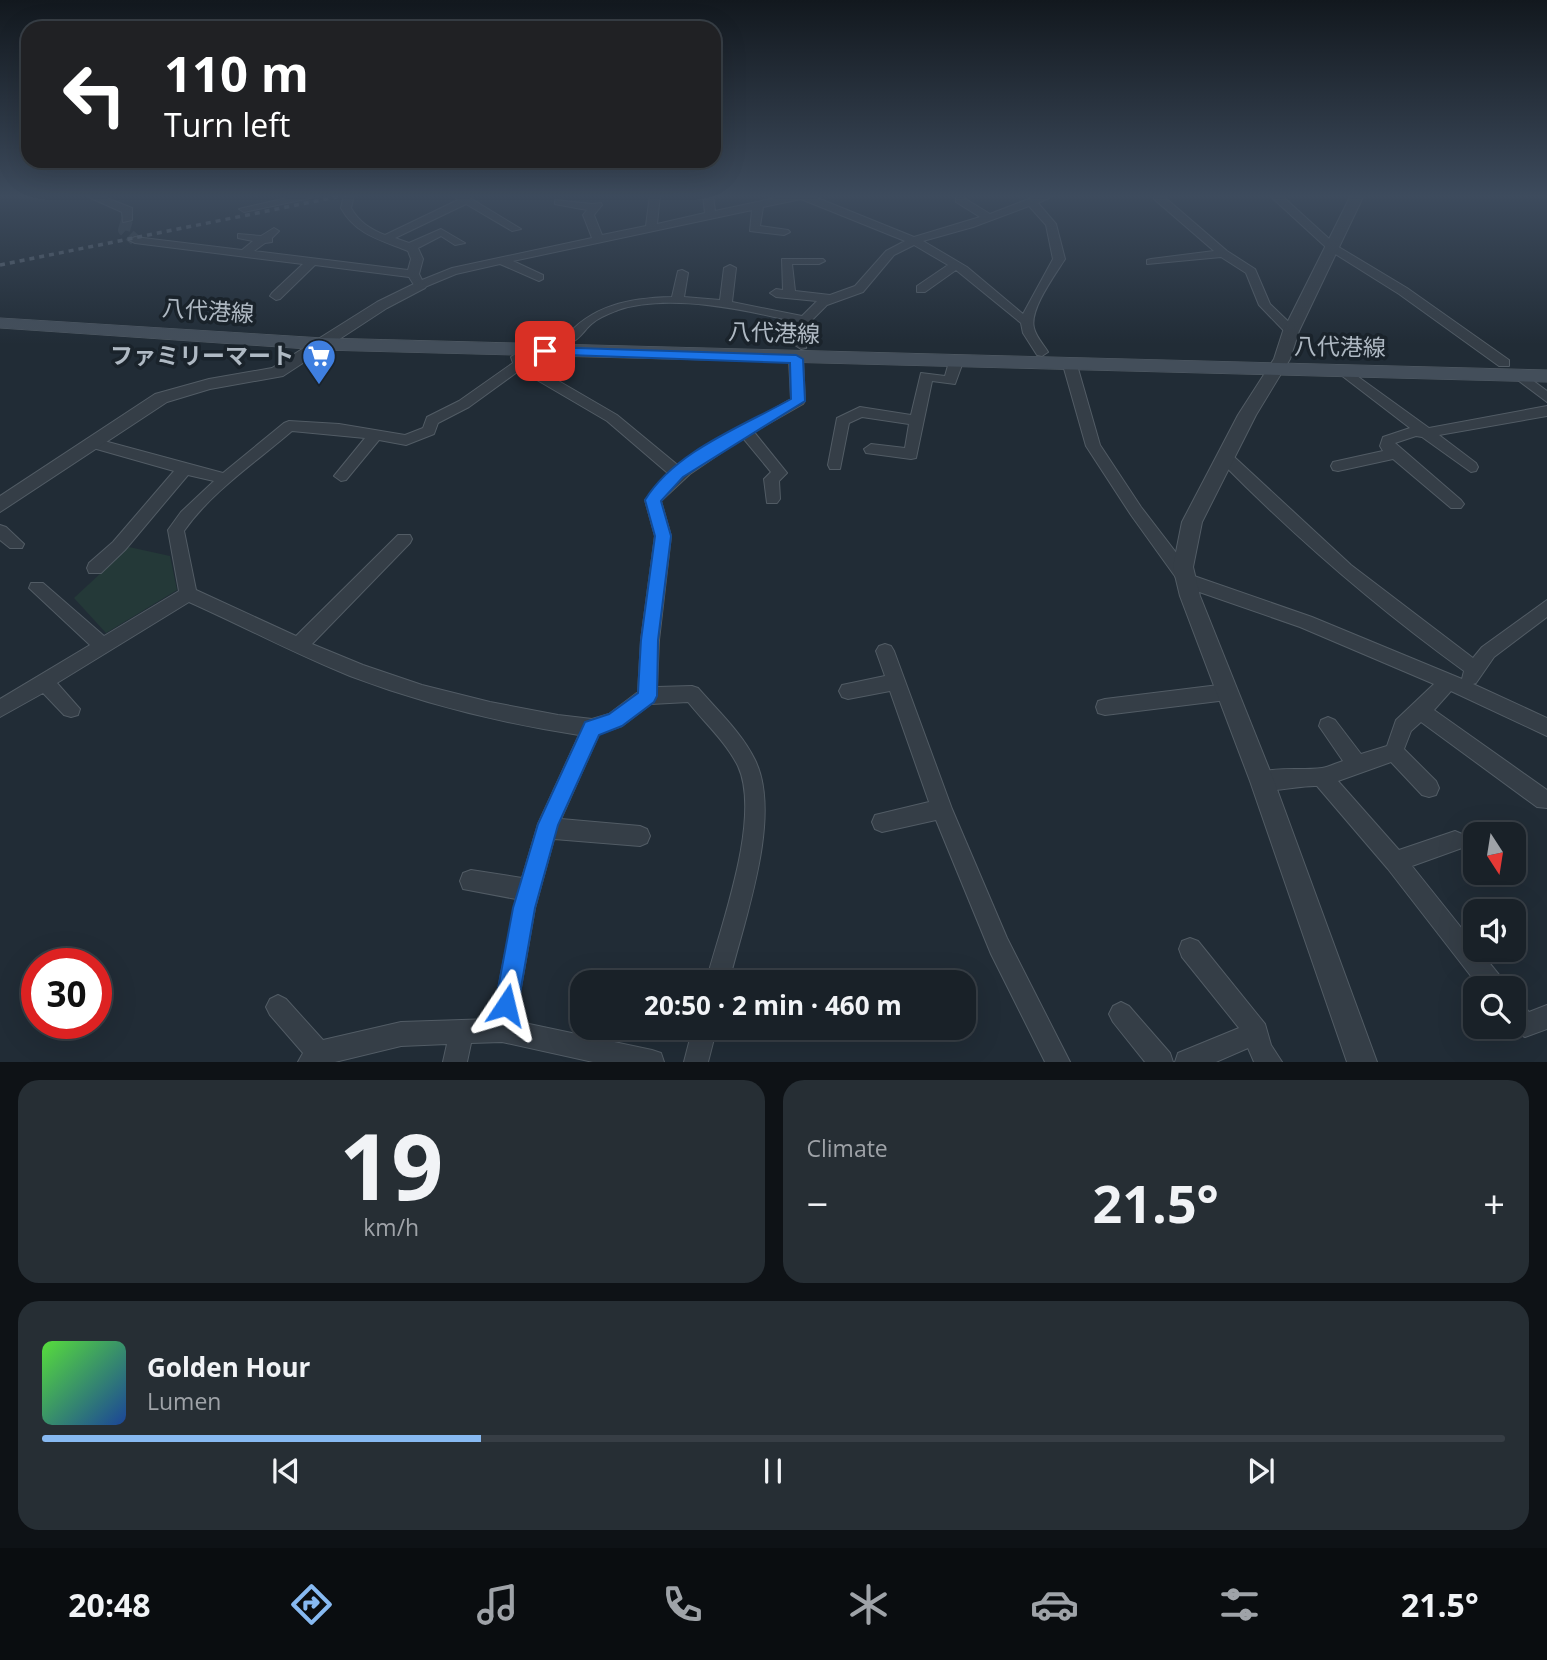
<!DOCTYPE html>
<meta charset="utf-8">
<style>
body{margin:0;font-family:"Open Sans","Noto Sans JP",sans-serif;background:#262e34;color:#f1f3f6;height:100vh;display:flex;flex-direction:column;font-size:26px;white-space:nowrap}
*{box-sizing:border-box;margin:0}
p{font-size:23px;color:#9fa3a8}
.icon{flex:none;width:38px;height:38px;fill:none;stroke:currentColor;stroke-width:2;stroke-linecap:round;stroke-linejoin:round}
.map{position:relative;height:1062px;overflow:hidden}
.details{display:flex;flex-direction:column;gap:18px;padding:18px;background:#0e1216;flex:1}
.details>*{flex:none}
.hud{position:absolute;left:21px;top:21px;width:700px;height:147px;border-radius:21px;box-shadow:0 7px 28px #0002,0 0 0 2px #373e45;background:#202124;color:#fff;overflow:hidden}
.needle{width:46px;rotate:168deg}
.fabs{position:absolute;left:1463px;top:822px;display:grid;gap:14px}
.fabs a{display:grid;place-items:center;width:63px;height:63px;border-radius:14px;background:#192128;box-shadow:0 7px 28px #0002,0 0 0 2px #373e45;font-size:35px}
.speed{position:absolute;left:21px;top:948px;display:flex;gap:14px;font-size:35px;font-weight:700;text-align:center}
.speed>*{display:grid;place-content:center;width:91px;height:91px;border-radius:50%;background:#192128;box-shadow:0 7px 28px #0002,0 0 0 2px #373e45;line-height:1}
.speed .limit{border:10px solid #d22;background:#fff;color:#111}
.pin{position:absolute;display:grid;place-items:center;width:60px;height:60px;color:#fff;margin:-30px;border-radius:14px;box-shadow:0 4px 10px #0006}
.me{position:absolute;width:77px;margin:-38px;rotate:10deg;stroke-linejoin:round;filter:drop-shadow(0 0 5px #0008)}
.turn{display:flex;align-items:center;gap:24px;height:147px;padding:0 28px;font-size:32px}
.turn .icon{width:91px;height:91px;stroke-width:2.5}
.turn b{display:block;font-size:49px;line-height:60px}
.big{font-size:52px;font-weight:700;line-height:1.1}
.details .tile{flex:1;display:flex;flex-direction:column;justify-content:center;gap:10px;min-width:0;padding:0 24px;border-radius:21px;background:#262e34}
.details .dial{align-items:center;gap:0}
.dial b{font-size:91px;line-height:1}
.song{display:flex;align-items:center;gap:21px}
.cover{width:84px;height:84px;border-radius:10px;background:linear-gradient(135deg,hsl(110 70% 55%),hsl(220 70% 35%))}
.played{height:7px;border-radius:4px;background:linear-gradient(90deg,#87b9f1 30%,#373e45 30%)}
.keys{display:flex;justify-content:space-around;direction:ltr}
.heat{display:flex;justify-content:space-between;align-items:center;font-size:38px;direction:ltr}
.details .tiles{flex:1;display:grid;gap:18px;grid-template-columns:1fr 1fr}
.tile:last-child{grid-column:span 2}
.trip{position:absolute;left:570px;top:970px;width:406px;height:70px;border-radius:21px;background:#192128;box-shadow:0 7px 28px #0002,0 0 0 2px #373e45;font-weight:700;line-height:70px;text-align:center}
.tabs{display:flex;height:112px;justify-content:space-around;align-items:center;background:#0a0d10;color:#9fa3a8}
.tabs .icon{width:49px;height:49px}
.tabs .current{color:#87b9f1}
.tabs b{font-size:32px;color:#f1f3f6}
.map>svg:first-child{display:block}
.green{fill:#243938}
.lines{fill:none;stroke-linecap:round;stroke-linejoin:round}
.minor-tunnel{stroke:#36414b;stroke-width:12;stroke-dasharray:12 6;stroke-linecap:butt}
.minor-casing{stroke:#525c65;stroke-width:2}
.tertiary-casing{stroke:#525c65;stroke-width:2}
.secondary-casing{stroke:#525c65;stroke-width:1}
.minor{fill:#353e47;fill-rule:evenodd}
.tertiary{fill:#353e47;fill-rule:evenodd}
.secondary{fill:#434e5a;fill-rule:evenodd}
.rail{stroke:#57626e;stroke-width:3.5;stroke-dasharray:5 5;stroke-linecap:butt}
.route{fill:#1a73e8;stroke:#114b97;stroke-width:2}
.labels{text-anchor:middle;stroke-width:7;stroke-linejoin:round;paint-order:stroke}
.street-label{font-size:23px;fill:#afb9c3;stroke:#1a232b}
.poi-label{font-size:23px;font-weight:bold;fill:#afb9c3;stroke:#1a232b;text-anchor:end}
</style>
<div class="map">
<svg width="1547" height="1062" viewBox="0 0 1547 1062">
<rect width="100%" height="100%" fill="#212c36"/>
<path class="green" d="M 129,547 L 170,556 L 177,590 L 106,633 L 74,598 Z"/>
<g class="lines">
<path class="minor-tunnel" d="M 127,220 L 124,230 L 135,240"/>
<g class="minor-casing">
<g id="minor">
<path d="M 84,195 L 99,195 L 132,208 L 132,220 L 123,222 L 122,212 Z"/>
<path d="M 300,195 L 324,195 L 244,212 L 239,209 Z"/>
<path d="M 344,195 L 354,195 L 351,208 C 359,222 370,229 385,235 L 458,200 L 452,195 L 465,195 L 521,229 L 512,231 L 466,204 L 395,238 L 409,243 L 441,229 L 465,243 L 455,245 L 441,236 L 418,248 L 423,259 L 419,274 L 422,280 L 452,268 L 592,238 L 583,215 L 587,210 L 555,204 L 555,200 L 592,204 L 601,203 L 602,205 L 594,215 L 602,235 L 646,226 L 650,195 L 660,195 L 657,224 L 705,213 L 703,195 L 713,195 L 715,211 L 789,195 L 810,195 L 914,237 L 980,217 L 956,202 L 956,198 L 964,198 L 990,214 L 1039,195 L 1055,195 L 1038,203 L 1056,224 L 1065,259 C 1055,275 1029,310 1034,328 C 1036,337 1044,345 1048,352 L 1042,356 L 1037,355 L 1023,333 L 1021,323 L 956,270 L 925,292 L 917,292 L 917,286 L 948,265 L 914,245 L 894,255 L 863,292 L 827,305 L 812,320 L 806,348 L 801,349 L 795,345 L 799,323 C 748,310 669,293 618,310 C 611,313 600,317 594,322 C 585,328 581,339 570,343 L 564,339 C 591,305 630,298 672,297 L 678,271 L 682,270 L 688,273 L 684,297 L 720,300 L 724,268 L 730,265 L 736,268 L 732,302 L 802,316 L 817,301 L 776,297 L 770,293 L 776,289 L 783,290 L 782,259 L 823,259 L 825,261 L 819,264 L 792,264 L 795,291 L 830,295 L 855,286 L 886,251 L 905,241 L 801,199 L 763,207 L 760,226 L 788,230 L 790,232 L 784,235 L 750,231 L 752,210 L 513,261 L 543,275 L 543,279 L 539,281 L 500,264 L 456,274 L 420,289 L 416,288 L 409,277 L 315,265 L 280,299 L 276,300 L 270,296 L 272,293 L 303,264 L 135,243 L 129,240 L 135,237 L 242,250 L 253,241 L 238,238 L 238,234 L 261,236 L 274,228 L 279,231 L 272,238 L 272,242 L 265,243 L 254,251 L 408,270 L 411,259 L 408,251 C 381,240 356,235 341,208 ZM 1029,206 L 1046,225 L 1053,259 L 1023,314 L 967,267 L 923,241 L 973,227 Z"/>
<path d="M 1154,195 L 1162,195 L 1227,251 L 1255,269 L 1270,304 L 1295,328 L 1295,334 L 1287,334 L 1259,305 L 1246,273 L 1221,257 L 1147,264 L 1147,260 L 1151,259 L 1214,251 L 1154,199 Z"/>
<path d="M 1269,195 L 1281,195 L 1337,246 L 1407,288 L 1509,360 L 1509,366 L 1499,366 L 1399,294 L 1329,250 Z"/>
<path d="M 517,353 L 522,354 L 526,362 L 617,415 L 680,467 L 716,442 L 791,399 L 789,359 L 796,355 L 803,359 L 805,401 L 803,404 L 754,432 L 787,473 L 779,481 L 780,499 L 777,503 L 767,503 L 764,479 L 771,472 L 743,438 L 690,474 L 661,501 L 671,536 L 659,640 L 657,687 L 692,686 L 698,688 C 718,711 742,733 755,760 C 783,817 743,923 729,982 L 706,982 C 720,928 762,818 738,766 C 726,742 704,722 688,702 L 651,704 L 622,726 L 599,734 L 561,819 L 640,826 L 647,829 L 650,836 L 647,843 L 640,846 L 554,839 L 535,908 L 515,1021 L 652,1050 L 661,1053 L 664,1062 L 593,1062 L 502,1042 L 471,1043 L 467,1062 L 443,1062 L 447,1044 L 401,1046 L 335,1062 L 298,1062 L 303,1053 L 270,1015 L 266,1007 L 270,999 L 278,995 L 286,999 L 323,1040 L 401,1022 L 492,1019 L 516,899 L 463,889 L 460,881 L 463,873 L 471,870 L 522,878 L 538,824 L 579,735 C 501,723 424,704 350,676 C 295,654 243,626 189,602 L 57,683 L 80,709 L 78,715 L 71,717 L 64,715 L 43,693 L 0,717 L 0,699 L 90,645 L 29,588 L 31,583 L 43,583 L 104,636 L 179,591 L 168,530 L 181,512 L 214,481 L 188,475 L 125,550 L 101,573 L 89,573 L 87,568 L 89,563 L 113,542 L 174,471 L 86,446 L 84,443 L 86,440 L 91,438 L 108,442 L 223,473 L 284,423 L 289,421 L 339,424 L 405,435 L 423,428 L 427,417 L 459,401 L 513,363 L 511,357 ZM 520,370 L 607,421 L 670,475 L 645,500 L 655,536 L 641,640 L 638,692 L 609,714 L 592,719 L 558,715 L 490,702 L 422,685 L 363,665 L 312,644 L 410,543 L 412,539 L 410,535 L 398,535 L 296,636 L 196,590 L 184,531 C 211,492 256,462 292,431 L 365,438 L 334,476 L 341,481 L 346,480 L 379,440 L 406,445 L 434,434 L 438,423 L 469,407 Z"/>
<path d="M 956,358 L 963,362 L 955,384 L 932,381 L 916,458 L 911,459 L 866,453 L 864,449 L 871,444 L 905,448 L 909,424 L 862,417 L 849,423 L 840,469 L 830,469 L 828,465 L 837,418 L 860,407 L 911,415 L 921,373 L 945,376 L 949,362 Z"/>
<path d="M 1070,361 L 1077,365 L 1100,445 L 1141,507 L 1194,576 L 1312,617 L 1462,679 L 1464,671 C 1377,608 1296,538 1221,462 L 1219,458 L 1226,453 L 1231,454 L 1351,565 L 1473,658 L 1482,647 L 1547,600 L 1547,617 L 1494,657 L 1476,683 L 1473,684 L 1547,718 L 1547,736 L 1451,691 L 1434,710 L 1547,790 L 1547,808 L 1537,807 L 1421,722 L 1411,731 L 1404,749 L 1436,781 L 1439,788 L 1436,795 L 1429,797 L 1422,795 L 1391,762 L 1338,781 L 1399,850 L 1455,831 L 1462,834 L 1465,841 L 1462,848 L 1412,866 L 1475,945 L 1475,950 L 1479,950 L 1504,981 L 1507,989 L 1481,989 L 1388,869 L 1317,786 C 1298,785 1272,794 1255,788 L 1252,781 L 1255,774 C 1277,766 1299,771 1322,768 C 1329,767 1336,763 1343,761 L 1319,726 L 1321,720 L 1328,717 L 1335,720 L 1361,754 L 1387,746 L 1396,720 L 1434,684 L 1300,627 L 1182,586 L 1131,515 L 1086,446 L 1063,365 Z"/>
<path d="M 1346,368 L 1429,428 L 1547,406 L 1547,416 L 1439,435 L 1476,463 L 1478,467 L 1476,471 L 1471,472 L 1422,437 L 1416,436 L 1395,443 L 1461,500 L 1464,504 L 1461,508 L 1451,508 L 1393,459 L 1338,471 L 1333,470 L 1331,466 L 1333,462 L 1383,451 L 1380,446 L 1383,437 L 1410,428 L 1341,375 L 1341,369 Z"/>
<path d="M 1520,371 L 1547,391 L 1547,402 L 1515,378 L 1513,375 Z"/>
<path d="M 0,525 L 6,527 L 24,544 L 22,548 L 10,548 L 0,540 Z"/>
<path d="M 885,644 L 891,646 L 894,651 L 952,809 L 1007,938 L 1070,1062 L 1045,1062 L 991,954 L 936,820 L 882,832 L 875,829 L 872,822 L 875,815 L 929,802 L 890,691 L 848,699 L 842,697 L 839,691 L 842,685 L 885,676 L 876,651 L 879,646 Z"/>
<path d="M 1227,684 L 1233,686 L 1236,692 L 1233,698 L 1227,700 L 1105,715 L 1098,713 L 1096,707 L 1098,701 L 1105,699 Z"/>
<path d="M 1190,938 L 1198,941 L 1265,1024 L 1271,1045 L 1282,1062 L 1254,1062 L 1248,1048 L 1216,1062 L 1175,1062 L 1178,1053 L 1239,1028 L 1182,957 L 1179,949 L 1182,941 Z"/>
<path d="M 1514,999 L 1522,1003 L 1529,1012 L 1547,1005 L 1547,1029 L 1525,1037 L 1517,1033 L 1512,1027 Z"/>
<path d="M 1121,1002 L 1129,1006 L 1170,1053 L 1173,1062 L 1145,1062 L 1113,1022 L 1109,1014 L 1113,1006 Z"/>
<path d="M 693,1027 L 717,1027 L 708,1062 L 684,1062 Z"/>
</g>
</g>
<g class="tertiary-casing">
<g id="tertiary">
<path d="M 1351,195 L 1364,195 L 1299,331 L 1290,359 L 1256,415 L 1202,522 L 1193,567 L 1200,596 L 1274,781 L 1377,1062 L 1347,1062 L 1250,781 L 1180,596 L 1173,567 L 1182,522 L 1238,415 L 1274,359 L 1283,331 Z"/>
<path d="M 420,281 L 427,285 L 425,288 L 387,308 L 283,376 L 210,389 L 167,402 L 0,512 L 0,496 L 155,394 L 209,379 L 272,368 L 377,302 Z"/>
</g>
</g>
<g class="secondary-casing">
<path id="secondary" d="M 0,318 L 323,338 L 1547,370 L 1547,382 L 323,350 L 0,328 Z"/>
</g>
<use href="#minor" class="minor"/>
<use href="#tertiary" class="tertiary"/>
<use href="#secondary" class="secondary"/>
<path class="rail" d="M 0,265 L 346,195"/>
</g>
<linearGradient id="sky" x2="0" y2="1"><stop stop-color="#12181e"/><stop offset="0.57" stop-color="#3d4b5d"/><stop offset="1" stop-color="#3d4b5d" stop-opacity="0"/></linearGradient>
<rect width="1547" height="344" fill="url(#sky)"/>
<path class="route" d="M 545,347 L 796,355 L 803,359 L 805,401 L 683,477 L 661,501 L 671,536 L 658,640 L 657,696 L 654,702 L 622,726 L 599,735 L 558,825 L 535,908 L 518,1005 L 515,1014 L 506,1017 L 498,1014 L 495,1005 L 513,908 L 538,824 L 585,722 L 609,714 L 638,693 L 641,640 L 655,536 L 645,500 C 675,451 743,426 791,399 L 790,363 L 540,354 L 538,351 Z"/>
<defs>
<g id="supermarket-pin" transform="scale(1.75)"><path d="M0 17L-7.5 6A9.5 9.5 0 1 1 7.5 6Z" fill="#3f7fe0" stroke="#1a232b"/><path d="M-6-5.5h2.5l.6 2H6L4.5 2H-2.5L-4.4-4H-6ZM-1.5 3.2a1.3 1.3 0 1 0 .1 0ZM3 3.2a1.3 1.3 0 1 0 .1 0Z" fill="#fff"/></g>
</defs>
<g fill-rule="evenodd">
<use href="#supermarket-pin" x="319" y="356"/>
</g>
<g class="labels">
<g class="street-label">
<text transform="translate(208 311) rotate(4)" y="8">八代港線</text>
<text transform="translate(774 333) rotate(2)" y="8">八代港線</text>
<text transform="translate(1340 347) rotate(1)" y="8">八代港線</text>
</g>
<g class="poi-label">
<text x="294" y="364">ファミリーマート</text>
</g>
</g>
</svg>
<div class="fabs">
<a><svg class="needle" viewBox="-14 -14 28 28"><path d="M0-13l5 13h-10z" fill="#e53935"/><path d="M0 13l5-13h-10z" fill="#9fa3a8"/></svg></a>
<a><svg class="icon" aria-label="sound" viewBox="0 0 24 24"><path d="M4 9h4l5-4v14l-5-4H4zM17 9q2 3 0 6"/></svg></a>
<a><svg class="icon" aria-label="search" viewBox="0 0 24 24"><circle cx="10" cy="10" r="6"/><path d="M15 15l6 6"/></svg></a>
</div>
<div class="speed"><div class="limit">30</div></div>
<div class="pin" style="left:545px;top:351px;background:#d93025"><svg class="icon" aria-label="arrive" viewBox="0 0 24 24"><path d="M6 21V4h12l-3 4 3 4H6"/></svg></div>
<svg class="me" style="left:506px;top:1005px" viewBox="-20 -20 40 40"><path d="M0-17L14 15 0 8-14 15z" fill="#1a73e8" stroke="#fff" stroke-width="4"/></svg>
<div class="trip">20:50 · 2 min · 460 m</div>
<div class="hud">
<div class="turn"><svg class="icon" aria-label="left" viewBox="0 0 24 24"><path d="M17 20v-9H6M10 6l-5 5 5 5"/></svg><div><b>110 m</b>Turn left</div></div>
</div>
</div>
<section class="details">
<div class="tiles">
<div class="tile dial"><b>19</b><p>km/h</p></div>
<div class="tile"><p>Climate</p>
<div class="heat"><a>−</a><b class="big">21.5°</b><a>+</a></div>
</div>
<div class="tile">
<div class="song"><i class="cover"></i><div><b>Golden Hour</b><p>Lumen</p></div></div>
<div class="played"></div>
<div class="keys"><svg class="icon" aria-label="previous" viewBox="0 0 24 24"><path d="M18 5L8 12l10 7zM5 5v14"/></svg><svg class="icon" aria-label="pause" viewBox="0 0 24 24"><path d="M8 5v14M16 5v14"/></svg><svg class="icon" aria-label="next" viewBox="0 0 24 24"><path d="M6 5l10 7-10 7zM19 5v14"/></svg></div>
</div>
</div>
</section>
<nav class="tabs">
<b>20:48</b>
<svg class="icon current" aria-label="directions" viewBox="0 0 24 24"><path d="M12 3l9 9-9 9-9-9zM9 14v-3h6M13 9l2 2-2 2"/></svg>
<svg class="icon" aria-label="music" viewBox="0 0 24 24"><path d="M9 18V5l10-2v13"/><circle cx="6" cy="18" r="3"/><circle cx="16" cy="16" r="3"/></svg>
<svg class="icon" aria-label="phone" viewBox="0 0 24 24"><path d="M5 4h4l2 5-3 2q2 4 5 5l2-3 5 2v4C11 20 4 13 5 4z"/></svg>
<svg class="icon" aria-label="climate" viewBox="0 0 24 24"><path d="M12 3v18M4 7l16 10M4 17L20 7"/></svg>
<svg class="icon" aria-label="car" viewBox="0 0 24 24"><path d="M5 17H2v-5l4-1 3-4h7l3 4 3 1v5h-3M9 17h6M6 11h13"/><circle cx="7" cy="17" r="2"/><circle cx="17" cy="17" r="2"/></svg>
<svg class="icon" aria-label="filters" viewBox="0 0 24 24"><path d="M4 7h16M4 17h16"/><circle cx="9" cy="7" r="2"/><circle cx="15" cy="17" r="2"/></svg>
<b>21.5°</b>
</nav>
